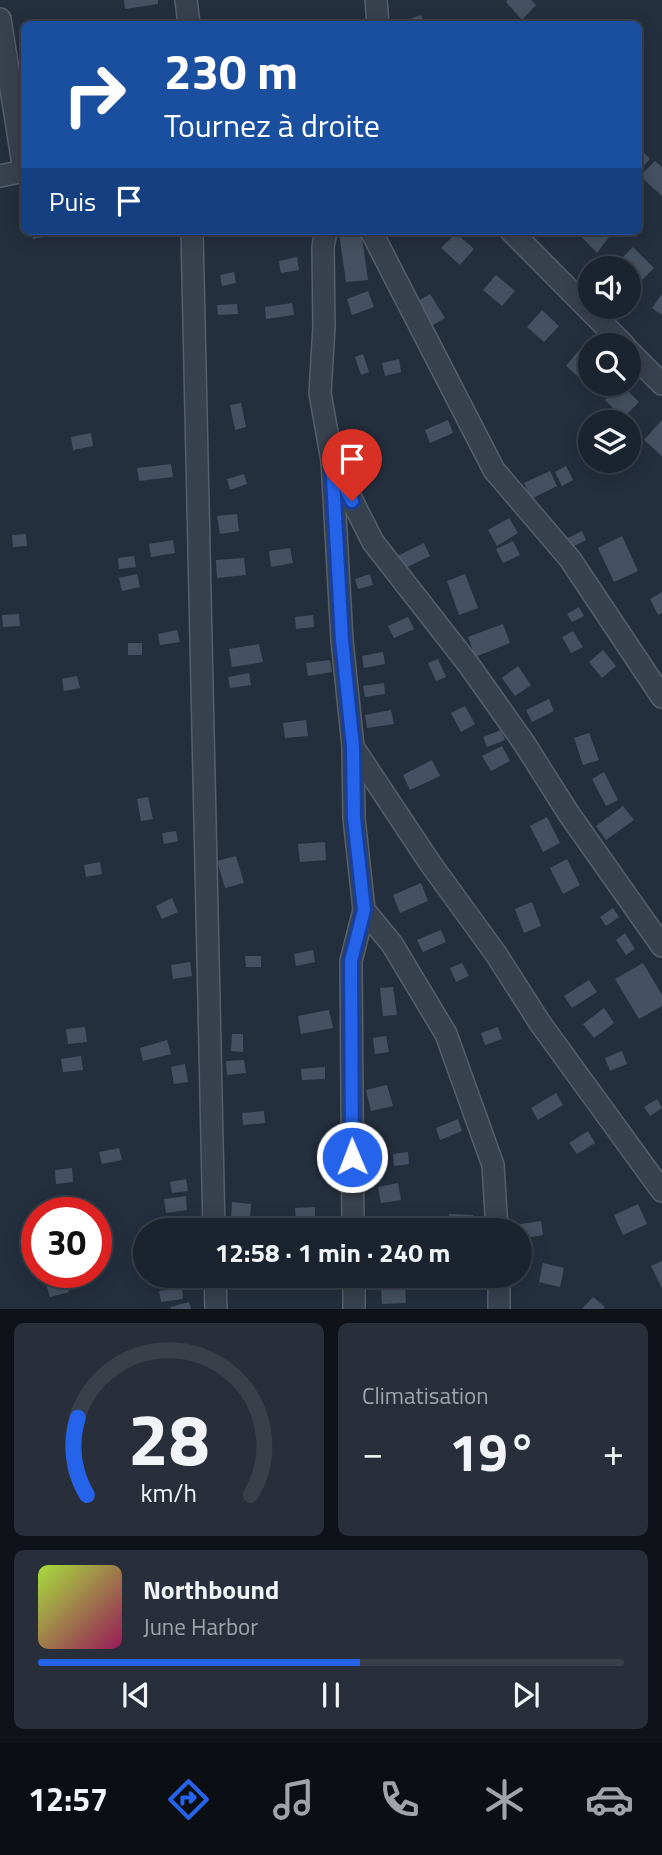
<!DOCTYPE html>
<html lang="fr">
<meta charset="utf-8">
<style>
body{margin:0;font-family:"Titillium Web",sans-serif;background:#282f3a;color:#f1f3f6;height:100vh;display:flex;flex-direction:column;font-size:26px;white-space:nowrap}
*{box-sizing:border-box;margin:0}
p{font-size:23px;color:#a0a4aa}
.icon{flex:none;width:38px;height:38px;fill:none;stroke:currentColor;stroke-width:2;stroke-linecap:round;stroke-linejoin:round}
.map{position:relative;height:1309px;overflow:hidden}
.panel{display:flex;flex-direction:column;gap:14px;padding:14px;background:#0f1319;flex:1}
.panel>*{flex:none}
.hud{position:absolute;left:21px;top:21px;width:621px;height:214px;border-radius:10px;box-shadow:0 4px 18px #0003,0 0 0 2px #39404a;background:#1a4fa0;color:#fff;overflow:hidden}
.buttons{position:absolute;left:578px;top:256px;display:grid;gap:14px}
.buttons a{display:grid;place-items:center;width:63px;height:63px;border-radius:50%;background:#1b232e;box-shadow:0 4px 18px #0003,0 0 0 2px #39404a;font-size:35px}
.speed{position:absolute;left:21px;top:1197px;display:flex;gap:14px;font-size:35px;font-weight:700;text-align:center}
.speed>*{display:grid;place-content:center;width:91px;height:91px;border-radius:50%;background:#1b232e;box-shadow:0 4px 18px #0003,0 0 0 2px #39404a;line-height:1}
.speed .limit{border:10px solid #d22;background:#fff;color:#111}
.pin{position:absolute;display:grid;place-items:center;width:60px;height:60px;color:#fff;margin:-72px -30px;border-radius:50% 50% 50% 0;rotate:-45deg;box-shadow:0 0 7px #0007}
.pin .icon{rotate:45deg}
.me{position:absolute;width:77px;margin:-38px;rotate:359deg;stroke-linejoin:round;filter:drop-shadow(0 0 5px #0008)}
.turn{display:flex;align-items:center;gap:24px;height:147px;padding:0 28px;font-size:32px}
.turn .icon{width:91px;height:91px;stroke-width:2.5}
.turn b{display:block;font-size:49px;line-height:60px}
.then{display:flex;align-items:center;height:66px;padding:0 28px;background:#0003;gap:14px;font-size:26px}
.big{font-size:52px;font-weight:700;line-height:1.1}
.panel .tile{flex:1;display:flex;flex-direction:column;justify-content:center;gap:10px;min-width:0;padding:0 24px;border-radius:10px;background:#282f3a}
.panel .dial{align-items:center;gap:0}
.dial svg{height:182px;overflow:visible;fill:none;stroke:#39404a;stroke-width:7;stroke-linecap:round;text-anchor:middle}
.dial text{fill:#f1f3f6;stroke:none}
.song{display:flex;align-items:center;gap:21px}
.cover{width:84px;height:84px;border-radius:10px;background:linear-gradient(135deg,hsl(80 70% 55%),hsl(330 70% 35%))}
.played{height:7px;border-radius:4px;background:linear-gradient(90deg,#2563eb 55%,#39404a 55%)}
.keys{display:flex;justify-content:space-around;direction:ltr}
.heat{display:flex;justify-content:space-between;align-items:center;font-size:38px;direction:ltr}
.panel .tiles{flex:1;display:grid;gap:14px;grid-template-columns:1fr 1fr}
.tile:last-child{grid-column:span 2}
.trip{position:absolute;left:133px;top:1218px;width:399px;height:70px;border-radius:35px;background:#1b232e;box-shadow:0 4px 18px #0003,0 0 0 2px #39404a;font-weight:700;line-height:70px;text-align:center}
.tabs{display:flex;height:112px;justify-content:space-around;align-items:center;background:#0b0e12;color:#a0a4aa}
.tabs .icon{width:49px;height:49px}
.tabs .selected{color:#2563eb}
.tabs b{font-size:32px;color:#f1f3f6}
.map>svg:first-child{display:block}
.building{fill:#455162}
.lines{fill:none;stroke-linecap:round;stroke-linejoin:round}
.minor-casing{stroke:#565f6c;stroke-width:24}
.minor{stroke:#38414e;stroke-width:21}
.route-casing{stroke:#184099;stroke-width:18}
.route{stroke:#2563eb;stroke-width:12}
</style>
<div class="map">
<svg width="662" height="1309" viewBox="0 0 662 1309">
<rect width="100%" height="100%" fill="#242f3e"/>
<g class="building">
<path d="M 124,0 L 158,0 L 158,4 L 125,9 Z"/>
<path d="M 507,0 L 531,0 L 536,5 L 522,20 L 506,2 Z"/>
<path d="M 421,15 L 425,24 L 408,24 L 407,20 Z"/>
<path d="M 639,147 L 650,159 L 639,171 Z"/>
<path d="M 655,161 L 662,167 L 662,196 L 640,176 Z"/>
<path d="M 31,231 L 48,231 L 49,236 L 33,239 Z"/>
<path d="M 353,231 L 361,231 L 368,280 L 346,282 L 339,233 Z"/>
<path d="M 576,231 L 603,231 L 609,237 L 597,253 Z"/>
<path d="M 456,233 L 474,249 L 460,265 L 441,248 Z"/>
<path d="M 633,247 L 654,268 L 632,290 L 628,286 L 628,268 L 612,268 Z"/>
<path d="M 297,257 L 299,270 L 281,273 L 279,261 Z"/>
<path d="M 234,272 L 236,283 L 222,286 L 220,275 Z"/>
<path d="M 496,275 L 515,291 L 502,306 L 483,290 Z"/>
<path d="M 368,291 L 374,307 L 352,315 L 347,299 Z"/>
<path d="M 430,294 L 445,318 L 428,328 L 413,304 Z"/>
<path d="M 662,294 L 662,315 L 652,308 Z"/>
<path d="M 292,303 L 294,315 L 266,319 L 265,307 Z"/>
<path d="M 237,304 L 238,314 L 218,315 L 217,305 Z"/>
<path d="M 542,310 L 559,326 L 544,342 L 527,327 Z"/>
<path d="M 580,349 L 590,357 L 590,372 L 582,380 L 566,366 Z"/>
<path d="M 363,354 L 369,372 L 361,375 L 355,357 Z"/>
<path d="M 399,359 L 401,372 L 385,376 L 382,363 Z"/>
<path d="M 621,384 L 639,402 L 623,418 L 605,400 Z"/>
<path d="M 241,403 L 246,427 L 235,430 L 230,405 Z"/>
<path d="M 448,420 L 453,433 L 430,443 L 425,430 Z"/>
<path d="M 662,420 L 662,456 L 644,440 Z"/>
<path d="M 91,433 L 93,446 L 73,450 L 71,437 Z"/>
<path d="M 171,464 L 173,477 L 139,481 L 137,468 Z"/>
<path d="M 566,466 L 573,480 L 562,486 L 555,472 Z"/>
<path d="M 550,471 L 557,486 L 531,499 L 524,483 Z"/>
<path d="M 244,474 L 247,484 L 230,490 L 227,479 Z"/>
<path d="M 237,514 L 239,531 L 220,534 L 217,516 Z"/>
<path d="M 509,518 L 518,533 L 497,546 L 488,530 Z"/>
<path d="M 582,531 L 586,540 L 572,547 L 568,538 Z"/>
<path d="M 26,534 L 27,546 L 13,547 L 12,535 Z"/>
<path d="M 622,536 L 638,571 L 614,582 L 598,548 Z"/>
<path d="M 173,540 L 175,553 L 151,557 L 149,544 Z"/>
<path d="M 513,541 L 520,555 L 503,563 L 496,549 Z"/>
<path d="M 424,543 L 430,556 L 401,570 L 395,557 Z"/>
<path d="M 290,548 L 293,563 L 271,567 L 269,551 Z"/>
<path d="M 134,556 L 136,567 L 119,569 L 118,558 Z"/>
<path d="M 244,558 L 246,575 L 217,578 L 216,560 Z"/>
<path d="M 137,574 L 140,587 L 122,591 L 119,578 Z"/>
<path d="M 370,574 L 373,585 L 358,589 L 355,579 Z"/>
<path d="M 465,574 L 478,608 L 459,615 L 447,581 Z"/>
<path d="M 662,592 L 662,613 L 658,615 L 650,599 Z"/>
<path d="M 579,607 L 584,616 L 572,622 L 567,614 Z"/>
<path d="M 19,614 L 20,626 L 3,627 L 2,615 Z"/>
<path d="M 313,615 L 314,627 L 296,629 L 295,617 Z"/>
<path d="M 408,617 L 414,629 L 394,638 L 388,626 Z"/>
<path d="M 503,624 L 510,643 L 475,657 L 468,637 Z"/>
<path d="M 177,630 L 180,642 L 160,645 L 158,634 Z"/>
<path d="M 573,631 L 583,647 L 571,653 L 562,637 Z"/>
<rect x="128" y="643" width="14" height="12"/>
<path d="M 259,644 L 263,662 L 232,667 L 229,649 Z"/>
<path d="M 603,650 L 616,666 L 602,678 L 589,662 Z"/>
<path d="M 383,652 L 385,664 L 364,668 L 362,656 Z"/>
<path d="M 438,659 L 446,677 L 436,681 L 428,663 Z"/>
<path d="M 330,660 L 332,672 L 308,676 L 306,663 Z"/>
<path d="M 518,666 L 531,685 L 515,696 L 502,678 Z"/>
<path d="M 249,673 L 251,685 L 230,688 L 228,677 Z"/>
<path d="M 77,676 L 80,688 L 64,691 L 62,679 Z"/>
<path d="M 384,683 L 385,694 L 365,697 L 363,686 Z"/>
<path d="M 549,699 L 554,711 L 532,722 L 526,710 Z"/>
<path d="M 465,706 L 475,724 L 461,732 L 451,713 Z"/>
<path d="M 391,710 L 394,724 L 367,728 L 365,715 Z"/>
<path d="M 306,720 L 308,736 L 285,738 L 283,723 Z"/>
<path d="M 501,730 L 505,740 L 487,747 L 483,737 Z"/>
<path d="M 589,733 L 599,760 L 583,765 L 574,738 Z"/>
<path d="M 502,746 L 510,761 L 491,771 L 482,756 Z"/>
<path d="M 432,760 L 440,776 L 410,790 L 403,775 Z"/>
<path d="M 604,772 L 618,800 L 606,806 L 592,779 Z"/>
<path d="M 148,797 L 153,819 L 141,821 L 137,799 Z"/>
<path d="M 623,806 L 634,820 L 606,840 L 596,826 Z"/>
<path d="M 547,817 L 560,843 L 543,852 L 530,826 Z"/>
<path d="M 176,831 L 178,841 L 164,844 L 162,833 Z"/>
<path d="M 325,842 L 326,860 L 300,862 L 298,844 Z"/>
<path d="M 236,856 L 244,883 L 225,888 L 217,861 Z"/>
<path d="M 567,859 L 580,885 L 563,894 L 550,868 Z"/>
<path d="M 100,862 L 102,874 L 86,877 L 84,865 Z"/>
<path d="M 421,883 L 428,901 L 400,913 L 393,895 Z"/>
<path d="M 172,898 L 178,912 L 162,919 L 156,906 Z"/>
<path d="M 532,902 L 541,926 L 524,933 L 515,909 Z"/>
<path d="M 613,908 L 619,917 L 606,926 L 600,917 Z"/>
<path d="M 441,930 L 446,942 L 423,952 L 417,940 Z"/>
<path d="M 625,933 L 635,949 L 626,955 L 616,940 Z"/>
<path d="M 313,950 L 315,962 L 296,966 L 294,954 Z"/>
<path d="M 245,956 L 261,956 L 261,967 L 246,967 Z"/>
<path d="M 190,962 L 192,976 L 173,979 L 171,965 Z"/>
<path d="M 462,963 L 469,976 L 456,982 L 450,968 Z"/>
<path d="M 643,963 L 662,995 L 662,1006 L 639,1019 L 615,979 Z"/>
<path d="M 589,980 L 597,992 L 572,1008 L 564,996 Z"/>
<path d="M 393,987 L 397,1015 L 383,1016 L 380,988 Z"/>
<path d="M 604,1008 L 614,1023 L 594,1038 L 583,1024 Z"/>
<path d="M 329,1010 L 333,1028 L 301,1034 L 298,1016 Z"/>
<path d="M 85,1027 L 87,1042 L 68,1044 L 66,1029 Z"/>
<path d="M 498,1027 L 502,1039 L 485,1045 L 481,1033 Z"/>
<path d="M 232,1034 L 243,1034 L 243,1052 L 231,1051 Z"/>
<path d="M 386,1036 L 389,1052 L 375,1054 L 373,1038 Z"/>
<path d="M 167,1040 L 171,1054 L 143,1061 L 140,1048 Z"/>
<path d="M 622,1051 L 627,1064 L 610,1071 L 605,1058 Z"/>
<path d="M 81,1056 L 83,1070 L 63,1072 L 61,1059 Z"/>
<path d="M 244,1060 L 246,1073 L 227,1075 L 226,1061 Z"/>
<path d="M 185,1064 L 188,1082 L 174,1084 L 171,1067 Z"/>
<path d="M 325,1067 L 325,1079 L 302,1080 L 301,1069 Z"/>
<path d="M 387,1085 L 393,1106 L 371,1111 L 366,1090 Z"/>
<path d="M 556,1093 L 563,1105 L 538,1120 L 531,1108 Z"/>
<path d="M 657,1099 L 662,1108 L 650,1116 L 644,1107 Z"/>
<path d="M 264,1111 L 265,1123 L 243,1125 L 242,1113 Z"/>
<path d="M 458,1119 L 462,1131 L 440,1140 L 436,1128 Z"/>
<path d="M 588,1131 L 595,1143 L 577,1154 L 569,1143 Z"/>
<path d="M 119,1148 L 122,1160 L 102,1164 L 99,1152 Z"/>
<path d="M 408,1152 L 409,1164 L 394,1166 L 393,1154 Z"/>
<path d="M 72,1168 L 73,1182 L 56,1184 L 55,1170 Z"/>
<path d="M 186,1179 L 188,1191 L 172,1193 L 170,1182 Z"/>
<path d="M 398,1183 L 401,1200 L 381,1203 L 378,1187 Z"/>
<path d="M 186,1196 L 187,1210 L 166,1213 L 164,1199 Z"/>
<path d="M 232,1202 L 251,1204 L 250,1219 L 231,1217 Z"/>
<path d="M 638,1204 L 647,1224 L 623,1235 L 614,1215 Z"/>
<path d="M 315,1207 L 315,1222 L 296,1223 L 295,1208 Z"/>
<path d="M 449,1214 L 473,1215 L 472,1230 L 448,1230 Z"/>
<path d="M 541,1221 L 543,1235 L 520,1239 L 520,1230 L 516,1230 L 515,1225 Z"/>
<path d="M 662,1261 L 662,1288 L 651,1266 Z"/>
<path d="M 543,1263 L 564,1268 L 560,1287 L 539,1282 Z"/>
<path d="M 65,1279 L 69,1292 L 50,1297 L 46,1284 Z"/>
<path d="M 182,1288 L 183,1299 L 161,1302 L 159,1291 Z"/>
<path d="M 405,1288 L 406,1303 L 382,1304 L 381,1289 Z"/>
<path d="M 593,1297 L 605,1307 L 603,1309 L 582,1309 Z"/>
<path d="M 189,1302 L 191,1309 L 171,1309 L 170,1307 Z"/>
</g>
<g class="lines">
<g class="minor-casing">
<g id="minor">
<path d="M 186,0 L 189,24"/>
<path d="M 376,0 L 378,24"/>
<path d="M 0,19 L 24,171 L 0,176"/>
<path d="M 192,231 L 214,1230"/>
<path d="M 326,231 L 323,247 L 324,327 L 320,393 L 332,461 L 373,542 L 469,665 L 524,743 L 569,814 L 662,946"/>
<path d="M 371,231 L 494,470 L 570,559 L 662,697"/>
<path d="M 511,231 L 624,345"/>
<path d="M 628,350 L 662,384"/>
<path d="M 332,461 L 342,640 L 353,747 L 430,863 L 496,954 L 540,1023 L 662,1191"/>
<path d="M 353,747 L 354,818 L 364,910 L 392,944 L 446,1034 L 493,1165 L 497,1230"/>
<path d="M 353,1230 L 351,961 L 364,910"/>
<path d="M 215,1276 L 216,1309"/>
<path d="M 354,1276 L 354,1309"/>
<path d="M 499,1309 L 499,1276"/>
</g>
</g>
<use href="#minor" class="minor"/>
</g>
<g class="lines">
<g class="route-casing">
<path id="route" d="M 352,1157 L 351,961 L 364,910 L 354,818 L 353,747 L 342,640 L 332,461 L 352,501"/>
</g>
<use href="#route" class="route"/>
</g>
</svg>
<div class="buttons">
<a><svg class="icon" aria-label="sound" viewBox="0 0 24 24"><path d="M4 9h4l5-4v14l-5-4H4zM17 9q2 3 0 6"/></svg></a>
<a><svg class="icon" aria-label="search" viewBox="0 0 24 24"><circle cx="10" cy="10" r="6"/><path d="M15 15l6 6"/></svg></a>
<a><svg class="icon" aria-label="layers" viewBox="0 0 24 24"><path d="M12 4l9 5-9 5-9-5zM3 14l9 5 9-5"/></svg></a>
</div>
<div class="speed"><div class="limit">30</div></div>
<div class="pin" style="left:352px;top:501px;background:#d93025"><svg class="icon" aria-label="arrive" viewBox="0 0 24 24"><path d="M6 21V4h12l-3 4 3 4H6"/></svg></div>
<svg class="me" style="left:352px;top:1157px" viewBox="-20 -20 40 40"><circle r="17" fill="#2563eb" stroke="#fff" stroke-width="3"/><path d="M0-11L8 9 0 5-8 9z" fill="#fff"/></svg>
<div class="trip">12:58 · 1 min · 240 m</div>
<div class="hud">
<div class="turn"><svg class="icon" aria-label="right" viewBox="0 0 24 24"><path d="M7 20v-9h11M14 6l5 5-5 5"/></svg><div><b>230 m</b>Tournez à droite</div></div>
<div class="then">Puis<svg class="icon" aria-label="arrive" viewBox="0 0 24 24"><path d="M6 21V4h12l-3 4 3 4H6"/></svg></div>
</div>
</div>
<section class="panel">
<div class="tiles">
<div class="tile dial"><svg viewBox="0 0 100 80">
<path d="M14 69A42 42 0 1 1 86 69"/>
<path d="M14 69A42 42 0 0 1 10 35" stroke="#2563eb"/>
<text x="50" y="56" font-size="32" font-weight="700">28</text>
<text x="50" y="72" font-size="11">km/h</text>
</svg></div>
<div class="tile"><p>Climatisation</p>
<div class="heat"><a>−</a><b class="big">19°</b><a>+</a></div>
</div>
<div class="tile">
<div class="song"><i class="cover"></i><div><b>Northbound</b><p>June Harbor</p></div></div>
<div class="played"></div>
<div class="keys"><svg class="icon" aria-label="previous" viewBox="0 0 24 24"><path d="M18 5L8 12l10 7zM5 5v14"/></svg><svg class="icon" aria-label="pause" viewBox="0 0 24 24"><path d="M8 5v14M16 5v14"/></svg><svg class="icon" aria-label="next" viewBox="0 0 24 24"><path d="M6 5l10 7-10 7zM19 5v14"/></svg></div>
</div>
</div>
</section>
<nav class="tabs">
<b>12:57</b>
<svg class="icon selected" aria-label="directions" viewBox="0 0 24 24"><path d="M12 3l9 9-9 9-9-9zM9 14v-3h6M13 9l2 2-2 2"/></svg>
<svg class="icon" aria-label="music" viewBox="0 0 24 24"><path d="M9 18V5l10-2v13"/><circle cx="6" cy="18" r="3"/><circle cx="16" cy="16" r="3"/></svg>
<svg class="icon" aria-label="phone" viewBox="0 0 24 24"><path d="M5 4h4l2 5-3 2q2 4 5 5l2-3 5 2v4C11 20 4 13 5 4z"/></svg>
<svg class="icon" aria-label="climate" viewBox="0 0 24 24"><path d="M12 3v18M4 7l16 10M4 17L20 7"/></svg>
<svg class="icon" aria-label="car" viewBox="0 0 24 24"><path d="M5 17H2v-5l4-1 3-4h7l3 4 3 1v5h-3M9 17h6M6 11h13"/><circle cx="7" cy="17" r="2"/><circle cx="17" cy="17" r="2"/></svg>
</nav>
